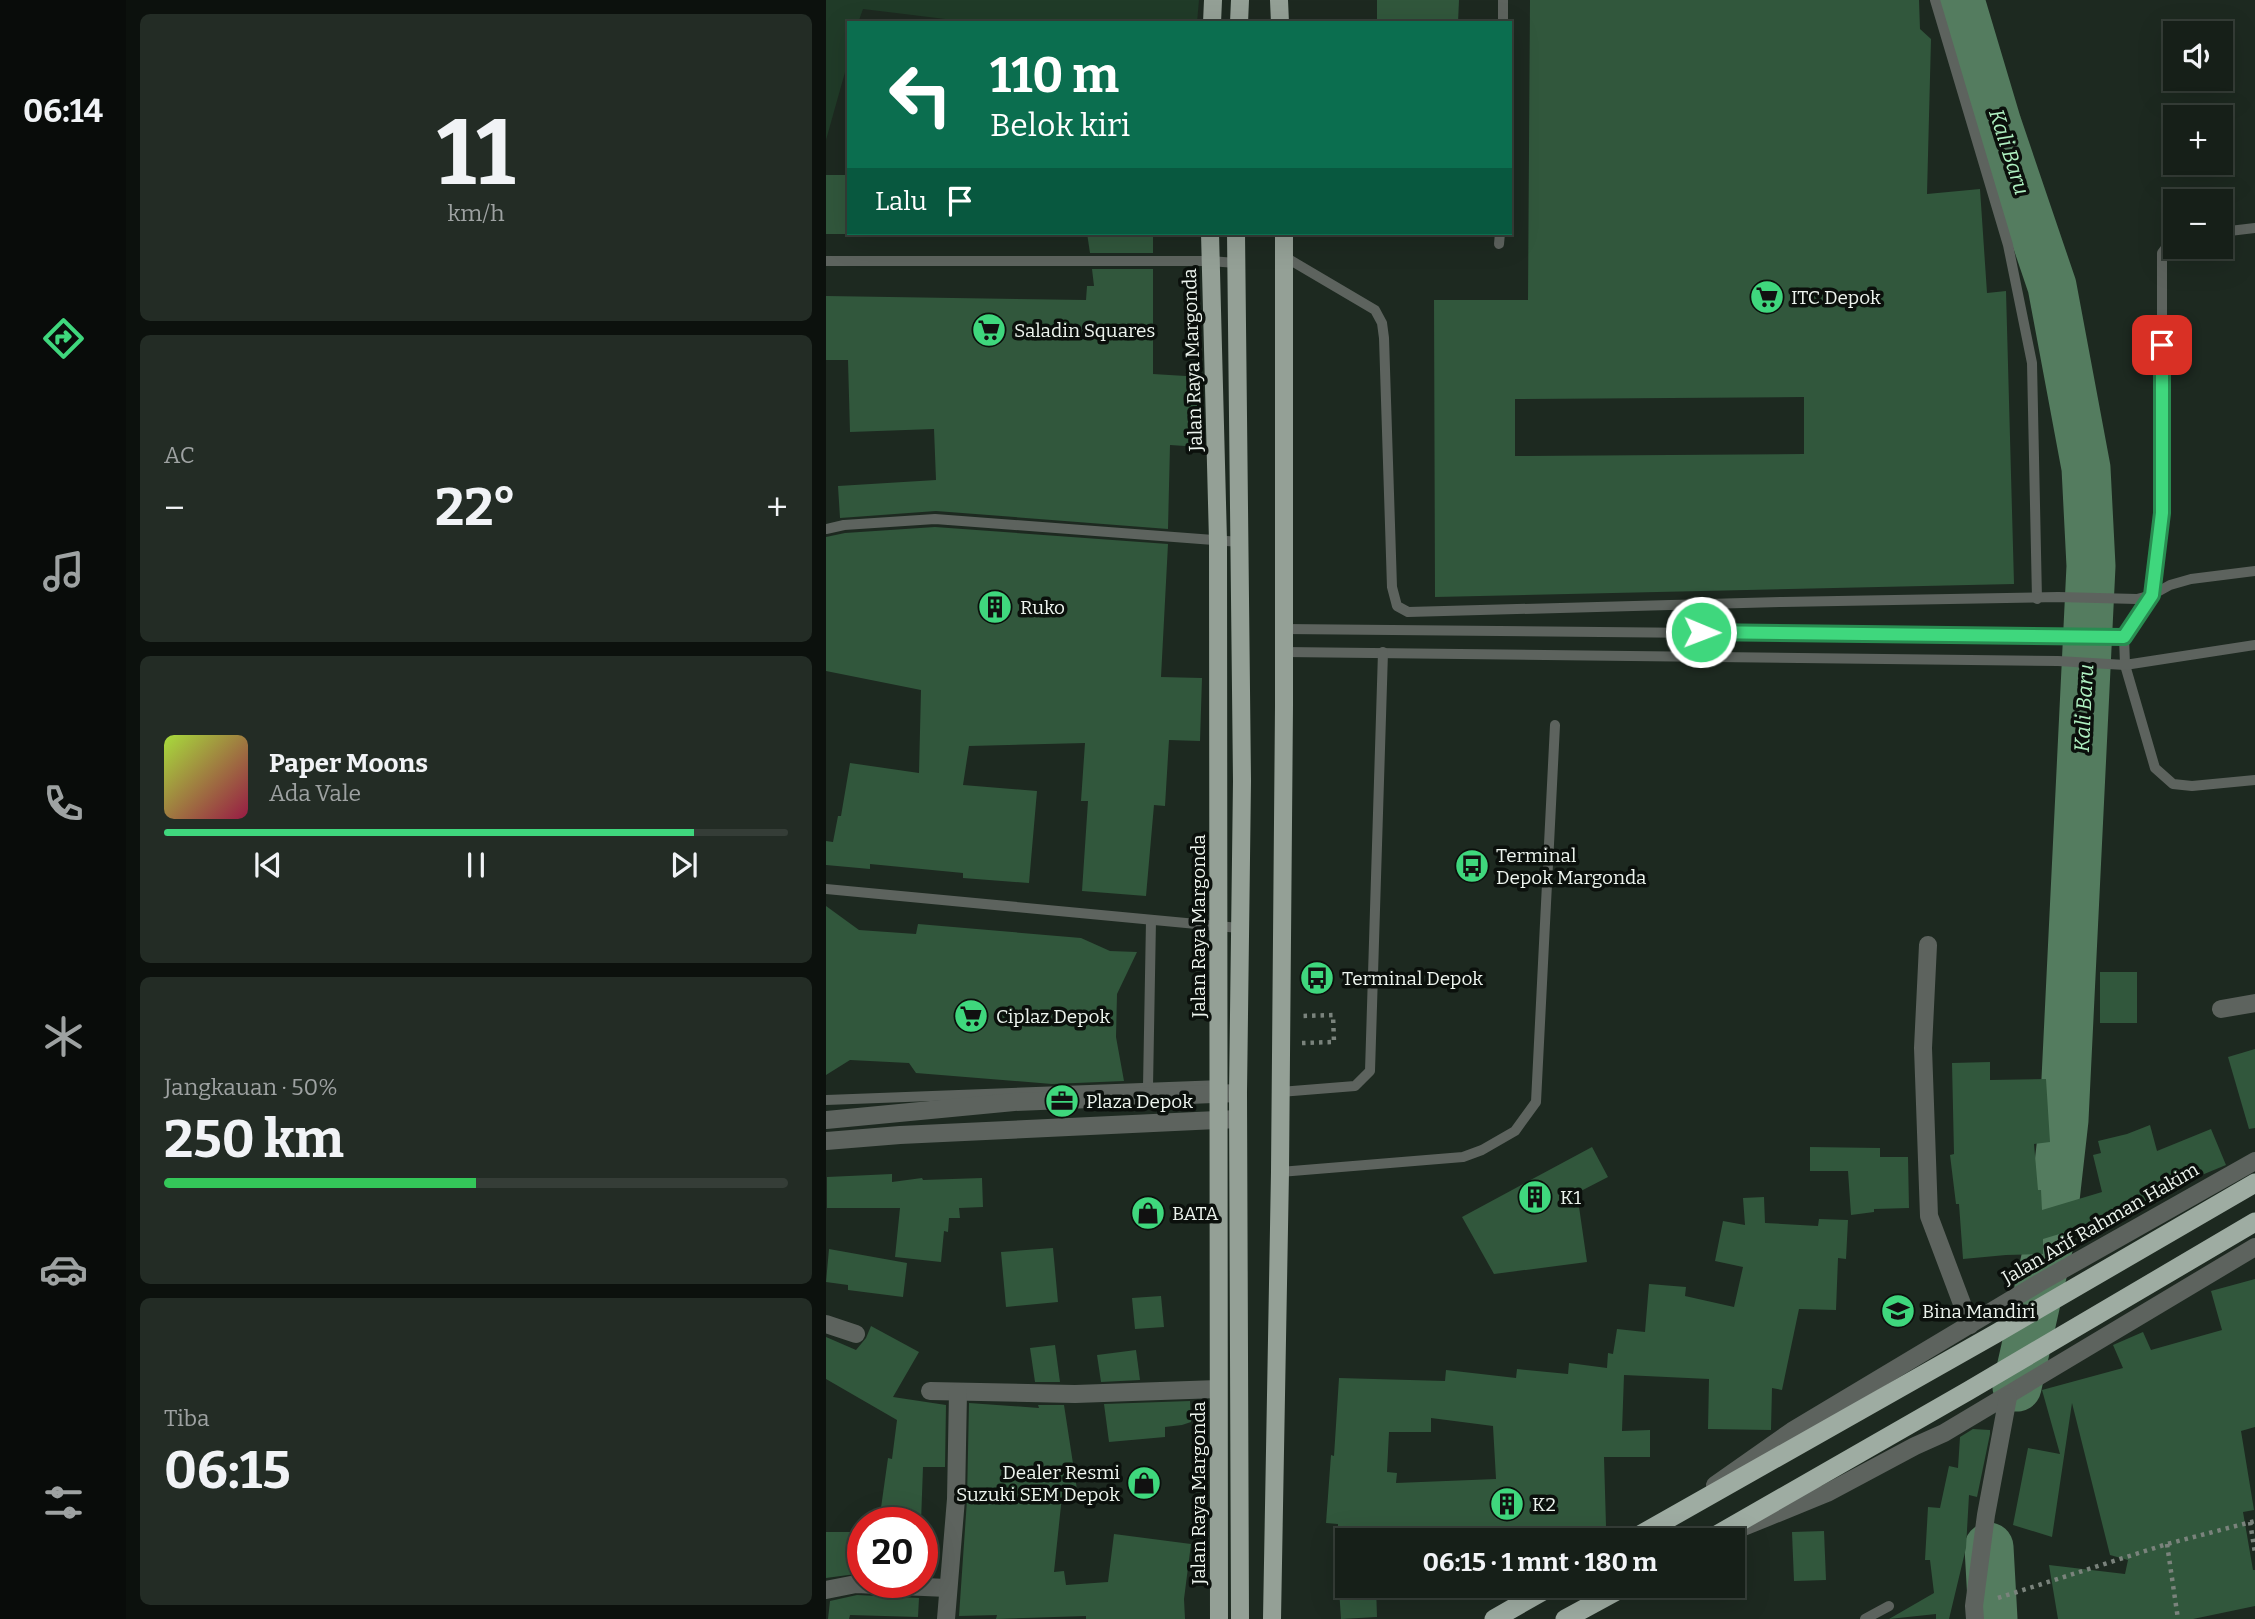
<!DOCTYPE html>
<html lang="id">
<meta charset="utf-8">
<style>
body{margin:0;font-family:Bitter,serif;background:#232c25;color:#f1f3f6;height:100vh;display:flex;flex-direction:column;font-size:26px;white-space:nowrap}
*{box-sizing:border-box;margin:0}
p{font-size:23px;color:#9ea2a2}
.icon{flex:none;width:38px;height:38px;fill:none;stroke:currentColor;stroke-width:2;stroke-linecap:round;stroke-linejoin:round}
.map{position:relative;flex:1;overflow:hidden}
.side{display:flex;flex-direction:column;gap:14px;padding:14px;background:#0c110d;width:700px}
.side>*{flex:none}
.banner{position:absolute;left:21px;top:21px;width:665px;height:214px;border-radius:0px;box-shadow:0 7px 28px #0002,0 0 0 2px #353d37;background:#0b6e4f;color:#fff;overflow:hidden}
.fabs{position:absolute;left:1337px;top:21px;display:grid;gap:14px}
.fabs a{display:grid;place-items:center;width:70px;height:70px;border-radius:0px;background:#161f18;box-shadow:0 7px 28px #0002,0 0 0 2px #353d37;font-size:35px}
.speed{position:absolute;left:21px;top:1507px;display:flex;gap:14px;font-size:35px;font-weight:700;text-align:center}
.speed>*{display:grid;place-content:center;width:91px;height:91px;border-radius:50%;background:#161f18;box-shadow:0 7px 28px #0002,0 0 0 2px #353d37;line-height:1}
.speed .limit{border:10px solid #d22;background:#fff;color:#111}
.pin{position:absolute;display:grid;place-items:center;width:60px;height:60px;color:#fff;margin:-30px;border-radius:14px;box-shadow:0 4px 10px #0006}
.me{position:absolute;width:77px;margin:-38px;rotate:91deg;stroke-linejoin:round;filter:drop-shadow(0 0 5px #0008)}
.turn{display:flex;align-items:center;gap:24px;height:147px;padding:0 28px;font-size:32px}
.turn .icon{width:91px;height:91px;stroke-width:2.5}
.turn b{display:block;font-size:49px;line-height:60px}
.then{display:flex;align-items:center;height:66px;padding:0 28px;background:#0003;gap:14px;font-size:26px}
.big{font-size:52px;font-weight:700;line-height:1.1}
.side .widget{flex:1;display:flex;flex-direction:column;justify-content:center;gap:10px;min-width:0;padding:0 24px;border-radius:10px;background:#232c25}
.side .dial{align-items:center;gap:0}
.dial b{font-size:91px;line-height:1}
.song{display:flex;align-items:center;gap:21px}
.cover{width:84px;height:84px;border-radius:10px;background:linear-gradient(135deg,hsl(80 70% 55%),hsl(340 70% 35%))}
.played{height:7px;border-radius:4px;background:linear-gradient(90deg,#3fd77d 85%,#353d37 85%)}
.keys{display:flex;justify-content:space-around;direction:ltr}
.heat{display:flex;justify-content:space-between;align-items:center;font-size:38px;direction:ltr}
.charge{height:10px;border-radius:5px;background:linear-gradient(90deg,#34c759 50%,#353d37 0)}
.trip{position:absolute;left:509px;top:1528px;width:410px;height:70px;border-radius:0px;background:#161f18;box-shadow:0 7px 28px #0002,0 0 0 2px #353d37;font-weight:700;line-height:70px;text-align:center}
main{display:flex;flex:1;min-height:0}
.menu{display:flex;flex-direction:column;width:126px;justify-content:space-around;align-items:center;background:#090c0a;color:#9ea2a2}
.menu .icon{width:49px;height:49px}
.menu .selected{color:#3fd77d}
.menu b{font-size:32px;color:#f1f3f6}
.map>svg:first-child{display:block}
.green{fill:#203b28}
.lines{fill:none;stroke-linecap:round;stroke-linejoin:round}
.river{stroke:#547c5f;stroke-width:49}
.building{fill:#31573c;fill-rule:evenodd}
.path{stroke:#7a837c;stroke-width:4.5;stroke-dasharray:3.5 5;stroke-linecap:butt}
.service{stroke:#5d635e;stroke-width:10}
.minor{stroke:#5d635e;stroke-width:18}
.primary{stroke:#94a096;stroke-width:18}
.trunk{stroke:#9eaca2;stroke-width:19}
.route-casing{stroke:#298c51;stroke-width:18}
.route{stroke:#3fd77d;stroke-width:12}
.labels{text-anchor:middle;stroke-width:7;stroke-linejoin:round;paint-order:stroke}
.poi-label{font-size:19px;fill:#edf4ee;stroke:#0b100c;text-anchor:start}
.street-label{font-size:19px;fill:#edf4ee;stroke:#0b100c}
.water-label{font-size:21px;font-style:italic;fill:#b0f2c2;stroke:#0b100c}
</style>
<main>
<nav class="menu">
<b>06:14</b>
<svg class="icon selected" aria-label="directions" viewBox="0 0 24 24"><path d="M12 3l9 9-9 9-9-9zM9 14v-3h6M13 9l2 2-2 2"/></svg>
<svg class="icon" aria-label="music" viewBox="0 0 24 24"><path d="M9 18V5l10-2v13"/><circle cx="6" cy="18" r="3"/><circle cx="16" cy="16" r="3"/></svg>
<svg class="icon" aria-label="phone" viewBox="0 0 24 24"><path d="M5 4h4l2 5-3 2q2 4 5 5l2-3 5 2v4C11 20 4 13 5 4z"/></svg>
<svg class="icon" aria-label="climate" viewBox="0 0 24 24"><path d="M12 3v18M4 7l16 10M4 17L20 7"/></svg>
<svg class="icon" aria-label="car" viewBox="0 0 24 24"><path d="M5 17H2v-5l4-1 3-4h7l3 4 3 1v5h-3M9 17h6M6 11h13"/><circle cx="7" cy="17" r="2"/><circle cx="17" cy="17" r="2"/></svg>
<svg class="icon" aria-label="filters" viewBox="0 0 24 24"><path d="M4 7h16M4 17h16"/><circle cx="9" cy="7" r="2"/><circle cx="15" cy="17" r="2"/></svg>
</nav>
<section class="side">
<div class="widget dial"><b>11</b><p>km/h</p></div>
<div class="widget"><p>AC</p>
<div class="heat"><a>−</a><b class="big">22°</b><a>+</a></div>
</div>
<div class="widget">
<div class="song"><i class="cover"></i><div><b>Paper Moons</b><p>Ada Vale</p></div></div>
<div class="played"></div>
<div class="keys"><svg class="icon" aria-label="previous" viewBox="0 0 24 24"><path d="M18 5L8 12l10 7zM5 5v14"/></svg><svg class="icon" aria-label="pause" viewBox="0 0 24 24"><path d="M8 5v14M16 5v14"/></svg><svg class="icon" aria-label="next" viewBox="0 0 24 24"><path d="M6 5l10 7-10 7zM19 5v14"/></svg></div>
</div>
<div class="widget"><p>Jangkauan · 50%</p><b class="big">250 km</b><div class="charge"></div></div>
<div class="widget"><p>Tiba</p><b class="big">06:15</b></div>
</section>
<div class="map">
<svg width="1429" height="1619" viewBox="0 0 1429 1619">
<rect width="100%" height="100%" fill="#1d2920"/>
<path class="green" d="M 0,0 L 373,0 L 371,23 L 152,23 L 37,9 L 32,23 L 23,23 L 23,58 L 0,140 Z"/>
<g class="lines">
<g class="river">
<path d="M 1134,0 L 1171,124 L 1226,286 L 1260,468 L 1265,566 L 1238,1120 L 1225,1235 L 1191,1387"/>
<path d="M 1163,1547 L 1167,1619"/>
</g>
</g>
<g class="building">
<path d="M 551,0 L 633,0 L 632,23 L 551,23 Z"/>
<path d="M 704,0 L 1093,0 L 1094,29 L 1105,39 L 1101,194 L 1154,189 L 1161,293 L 1180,291 L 1188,584 L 609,597 L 608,300 L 702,300 ZM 978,397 L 978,454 L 689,456 L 689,399 Z"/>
<rect x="0" y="175" width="23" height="59"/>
<path d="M 261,233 L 327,233 L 327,253 L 264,253 Z"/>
<path d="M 266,269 L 327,269 L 327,374 L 376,377 L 374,447 L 344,445 L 342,529 L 110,511 L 14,518 L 12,486 L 110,480 L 108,429 L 24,432 L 22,360 L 0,360 L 0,296 L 260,300 L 261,286 L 268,286 Z"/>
<path d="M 109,527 L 342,544 L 335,677 L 376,678 L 374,741 L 343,740 L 339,806 L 328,805 L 320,896 L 256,891 L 262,801 L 255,801 L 259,743 L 143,746 L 137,785 L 211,791 L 203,883 L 137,878 L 137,873 L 44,864 L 44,869 L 0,865 L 0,841 L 7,842 L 12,816 L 15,816 L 24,763 L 93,773 L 95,690 L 0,671 L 0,537 L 19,533 Z"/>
<path d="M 0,906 L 33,930 L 90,934 L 92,924 L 255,938 L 284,951 L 311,952 L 291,994 L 290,1037 L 298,1081 L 226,1084 L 90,1073 L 83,1063 L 24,1060 L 0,1075 Z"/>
<rect x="1274" y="972" width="37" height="51"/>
<path d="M 1429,1049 L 1429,1128 L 1423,1129 L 1402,1057 Z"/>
<path d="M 1164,1062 L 1164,1080 L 1220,1079 L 1224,1142 L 1208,1144 L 1212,1190 L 1215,1190 L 1216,1210 L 1276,1192 L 1267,1155 L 1275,1153 L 1272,1141 L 1301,1134 L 1324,1125 L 1331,1151 L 1385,1129 L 1400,1165 L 1320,1198 L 1322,1207 L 1217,1239 L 1217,1254 L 1180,1255 L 1137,1259 L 1133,1204 L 1130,1204 L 1124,1155 L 1128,1154 L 1126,1063 Z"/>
<path d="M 766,1147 L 782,1177 L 751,1193 L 761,1262 L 668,1274 L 636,1217 Z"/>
<path d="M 984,1147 L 1054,1148 L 1054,1157 L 1082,1157 L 1083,1208 L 1048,1209 L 1048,1212 L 1025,1215 L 1022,1171 L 984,1171 Z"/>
<path d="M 66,1174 L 66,1182 L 96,1178 L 97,1180 L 156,1178 L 157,1207 L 133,1208 L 134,1218 L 123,1218 L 122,1232 L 118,1231 L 115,1262 L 69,1257 L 74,1208 L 1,1208 L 1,1177 Z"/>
<path d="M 938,1197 L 939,1223 L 992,1226 L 993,1219 L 1022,1220 L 1020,1259 L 1012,1258 L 1010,1310 L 973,1309 L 956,1390 L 946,1388 L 945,1430 L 882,1429 L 883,1379 L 798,1375 L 796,1431 L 824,1430 L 824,1457 L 778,1457 L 780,1526 L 566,1536 L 566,1538 L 512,1534 L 512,1524 L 500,1523 L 505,1455 L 508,1456 L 513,1378 L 619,1381 L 620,1370 L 690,1378 L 691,1369 L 742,1374 L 743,1363 L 781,1368 L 782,1353 L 787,1354 L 791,1329 L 819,1332 L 823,1284 L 860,1287 L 859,1296 L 908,1307 L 917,1267 L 889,1261 L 897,1221 L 919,1225 L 917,1198 ZM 605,1418 L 667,1426 L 670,1479 L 570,1483 L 571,1473 L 561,1472 L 563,1432 L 605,1432 Z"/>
<path d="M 227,1248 L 232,1302 L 180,1307 L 175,1252 Z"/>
<path d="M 3,1249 L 81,1263 L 77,1297 L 22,1290 L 22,1285 L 0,1282 Z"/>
<path d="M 1429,1279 L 1429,1427 L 1415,1431 L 1428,1510 L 1417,1512 L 1427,1570 L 1429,1570 L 1429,1606 L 1367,1619 L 1232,1619 L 1223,1565 L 1299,1574 L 1302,1560 L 1284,1555 L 1246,1403 L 1226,1537 L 1187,1525 L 1202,1448 L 1234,1454 L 1216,1390 L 1297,1368 L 1287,1345 L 1317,1332 L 1325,1350 L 1396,1330 L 1385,1291 Z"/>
<path d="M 335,1296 L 338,1327 L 309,1329 L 306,1298 Z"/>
<path d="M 45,1326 L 93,1352 L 67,1397 L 120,1405 L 119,1467 L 97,1467 L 95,1522 L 53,1522 L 62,1458 L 66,1459 L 71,1420 L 0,1379 L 0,1337 L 30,1350 L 40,1338 Z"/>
<path d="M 229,1345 L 234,1382 L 209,1382 L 204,1348 Z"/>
<path d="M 310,1350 L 314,1380 L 275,1382 L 271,1355 Z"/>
<path d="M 364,1401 L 365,1422 L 356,1425 L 339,1427 L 339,1437 L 283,1442 L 278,1404 Z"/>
<path d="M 143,1403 L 213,1408 L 212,1405 L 238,1405 L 252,1496 L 236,1496 L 228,1572 L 238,1571 L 240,1585 L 282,1582 L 288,1534 L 365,1544 L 358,1599 L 359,1619 L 260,1619 L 260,1616 L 170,1619 L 171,1615 L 133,1616 L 141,1500 Z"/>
<path d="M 1147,1429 L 1164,1430 L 1164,1434 L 1151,1497 L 1143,1495 L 1140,1548 L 1123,1619 L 1110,1619 L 1110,1614 L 1063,1619 L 1108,1593 L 1104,1560 L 1099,1560 L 1102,1507 L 1114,1508 L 1123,1466 L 1132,1468 L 1134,1437 Z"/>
<path d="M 998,1531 L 1000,1580 L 968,1581 L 966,1532 Z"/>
<path d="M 0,1532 L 37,1532 L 37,1573 L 0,1578 Z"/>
<path d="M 550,1587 L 551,1617 L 515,1619 L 513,1589 Z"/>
<path d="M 31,1595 L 93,1598 L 92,1617 L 24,1615 L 23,1619 L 2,1619 L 4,1601 Z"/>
</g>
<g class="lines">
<g class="path">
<path d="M 476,1043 L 508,1042 L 507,1015 L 477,1016"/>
<path d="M 1424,1522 L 1429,1553"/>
<path d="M 1341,1544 L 1352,1619"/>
<path d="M 1172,1598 L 1341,1544 L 1429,1521"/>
</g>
<g class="service">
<path d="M 1109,0 L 1182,245 L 1206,363 L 1211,599"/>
<path d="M 677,23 L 677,0"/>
<path d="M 1395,232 L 1429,228"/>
<path d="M 673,244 L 674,233"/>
<path d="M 459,257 L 549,310 L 556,323 L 558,338 L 566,587 L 571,606 L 582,612 L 956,602 L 1232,597 L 1311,599 L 1326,595 L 1336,513 L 1336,253 L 1342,245 L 1349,242"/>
<path d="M 0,261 L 384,261 L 410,263"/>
<path d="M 0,529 L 18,525 L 109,519 L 414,542"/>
<path d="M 1429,571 L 1365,579 L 1344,585 L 1326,595 L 1298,637 L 1299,665 L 1329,768 L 1347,784 L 1366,786 L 1429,780"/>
<path d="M 458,629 L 1298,637"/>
<path d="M 458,652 L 1232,661 L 1299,665 L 1429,645"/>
<path d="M 0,889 L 413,928"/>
<path d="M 322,1087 L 325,920"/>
<path d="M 454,1092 L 529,1086 L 544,1071 L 557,652"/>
<path d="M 0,1100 L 396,1085"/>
<path d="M 454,1172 L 637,1157 L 656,1150 L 689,1131 L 710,1102 L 729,725"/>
<path d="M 1039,1619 L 1063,1606"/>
</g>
<g class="minor">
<path d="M 1102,945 L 1097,1048 L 1103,1216 L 1144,1325"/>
<path d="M 1395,1009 L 1429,1003"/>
<path d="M 0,1120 L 188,1102 L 412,1093"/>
<path d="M 0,1141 L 74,1135 L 412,1119"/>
<path d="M 0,1324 L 30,1334"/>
<path d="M 104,1391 L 249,1394 L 392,1389"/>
<path d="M 889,1485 L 966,1431 L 1213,1283 L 1429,1161"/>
<path d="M 915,1528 L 1001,1493 L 1089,1446 L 1118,1433 L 1429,1247"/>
<path d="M 0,1590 L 30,1584 L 121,1588"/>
<path d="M 120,1619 L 130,1499 L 132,1392"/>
<path d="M 1149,1619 L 1148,1606 L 1160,1515 L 1182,1397"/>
</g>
<g class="primary">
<path d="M 453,0 L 454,23"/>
<path d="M 386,23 L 387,0"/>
<path d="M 413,23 L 414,0"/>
<path d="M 384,233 L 392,541 L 393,1619"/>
<path d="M 410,233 L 416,781 L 412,1093 L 414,1619"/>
<path d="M 446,1619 L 454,1172 L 458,706 L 458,233"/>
</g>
<g class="trunk">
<path d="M 805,1540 L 1169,1334 L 1429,1183"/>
<path d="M 882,1540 L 1142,1391 L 1429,1222"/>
<path d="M 668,1619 L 726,1586"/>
<path d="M 739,1619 L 800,1586"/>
</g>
</g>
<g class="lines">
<g class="route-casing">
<path id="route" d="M 875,632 L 1298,637 L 1326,595 L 1336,513 L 1336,345"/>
</g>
<use href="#route" class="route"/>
</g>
<defs>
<g id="supermarket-disc" transform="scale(1.75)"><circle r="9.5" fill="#3fd77d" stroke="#0b100c"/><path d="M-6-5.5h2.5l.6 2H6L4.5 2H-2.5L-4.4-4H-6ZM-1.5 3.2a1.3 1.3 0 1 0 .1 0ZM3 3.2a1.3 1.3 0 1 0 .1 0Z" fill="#111"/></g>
<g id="building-disc" transform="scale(1.75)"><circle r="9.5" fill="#3fd77d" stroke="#0b100c"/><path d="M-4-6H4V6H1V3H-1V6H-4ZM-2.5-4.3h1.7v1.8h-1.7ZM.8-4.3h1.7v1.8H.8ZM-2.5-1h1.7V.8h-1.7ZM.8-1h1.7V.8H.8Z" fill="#111"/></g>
<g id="bus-disc" transform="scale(1.75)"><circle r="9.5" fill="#3fd77d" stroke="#0b100c"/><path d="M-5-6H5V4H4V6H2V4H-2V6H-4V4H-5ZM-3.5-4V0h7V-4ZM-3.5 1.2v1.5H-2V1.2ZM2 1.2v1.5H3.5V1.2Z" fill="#111"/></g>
<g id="office-disc" transform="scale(1.75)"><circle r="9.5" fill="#3fd77d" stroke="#0b100c"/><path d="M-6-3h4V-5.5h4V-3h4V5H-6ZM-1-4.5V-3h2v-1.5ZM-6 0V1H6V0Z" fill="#111"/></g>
<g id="shop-disc" transform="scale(1.75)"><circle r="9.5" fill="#3fd77d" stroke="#0b100c"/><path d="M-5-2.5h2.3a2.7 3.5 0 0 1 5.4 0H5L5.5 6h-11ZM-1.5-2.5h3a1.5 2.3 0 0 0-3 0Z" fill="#111"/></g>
<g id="school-disc" transform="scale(1.75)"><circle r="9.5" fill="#3fd77d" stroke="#0b100c"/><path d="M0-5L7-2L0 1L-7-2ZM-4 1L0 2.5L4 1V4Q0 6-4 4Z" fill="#111"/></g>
</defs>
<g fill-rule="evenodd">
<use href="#supermarket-disc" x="941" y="297"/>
<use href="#supermarket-disc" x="163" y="330"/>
<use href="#building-disc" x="169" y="607"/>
<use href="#bus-disc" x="646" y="866"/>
<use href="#bus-disc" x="491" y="978"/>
<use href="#supermarket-disc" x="145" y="1016"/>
<use href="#office-disc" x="236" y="1101"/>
<use href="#building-disc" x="709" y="1197"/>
<use href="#shop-disc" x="322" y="1213"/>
<use href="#school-disc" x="1072" y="1311"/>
<use href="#shop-disc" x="318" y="1483"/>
<use href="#building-disc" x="681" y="1504"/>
</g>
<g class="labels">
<g class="poi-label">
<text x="965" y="304">ITC Depok</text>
<text x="188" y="337">Saladin Squares</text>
<text x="194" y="614">Ruko</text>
<text x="670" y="862">Terminal<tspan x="670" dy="22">Depok Margonda</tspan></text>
<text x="516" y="985">Terminal Depok</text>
<text x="170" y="1023">Ciplaz Depok</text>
<text x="260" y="1108">Plaza Depok</text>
<text x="734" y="1204">K1</text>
<text x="346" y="1220">BATA</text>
<text x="1096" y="1318">Bina Mandiri</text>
<text x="294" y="1479" text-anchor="end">Dealer Resmi<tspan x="294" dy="22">Suzuki SEM Depok</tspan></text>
<text x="706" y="1511">K2</text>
</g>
<g class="street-label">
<text transform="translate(366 360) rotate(-92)" y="7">Jalan Raya Margonda</text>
<text transform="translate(372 926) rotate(-90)" y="7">Jalan Raya Margonda</text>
<text transform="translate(1274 1223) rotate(-30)" y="7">Jalan Arif Rahman Hakim</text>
<text transform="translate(372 1493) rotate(-90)" y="7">Jalan Raya Margonda</text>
</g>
<g class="water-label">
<text transform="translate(1183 152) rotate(72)" y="7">Kali Baru</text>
<text transform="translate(1258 708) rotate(-87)" y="7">Kali Baru</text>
</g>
</g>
</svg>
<div class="fabs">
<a><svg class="icon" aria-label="sound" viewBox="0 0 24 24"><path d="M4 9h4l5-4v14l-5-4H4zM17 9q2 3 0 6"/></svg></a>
<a>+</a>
<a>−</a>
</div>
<div class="speed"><div class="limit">20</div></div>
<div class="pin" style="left:1336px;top:345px;background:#d93025"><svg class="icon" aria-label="arrive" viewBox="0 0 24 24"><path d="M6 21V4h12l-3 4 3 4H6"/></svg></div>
<svg class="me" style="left:875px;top:632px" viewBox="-20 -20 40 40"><circle r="17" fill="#3fd77d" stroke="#fff" stroke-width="3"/><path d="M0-11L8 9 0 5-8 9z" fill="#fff"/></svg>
<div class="trip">06:15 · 1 mnt · 180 m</div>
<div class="banner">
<div class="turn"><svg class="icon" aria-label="left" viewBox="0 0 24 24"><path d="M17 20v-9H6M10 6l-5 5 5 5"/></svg><div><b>110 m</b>Belok kiri</div></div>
<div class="then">Lalu<svg class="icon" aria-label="arrive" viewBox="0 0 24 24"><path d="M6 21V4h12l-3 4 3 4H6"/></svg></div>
</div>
</div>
</main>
